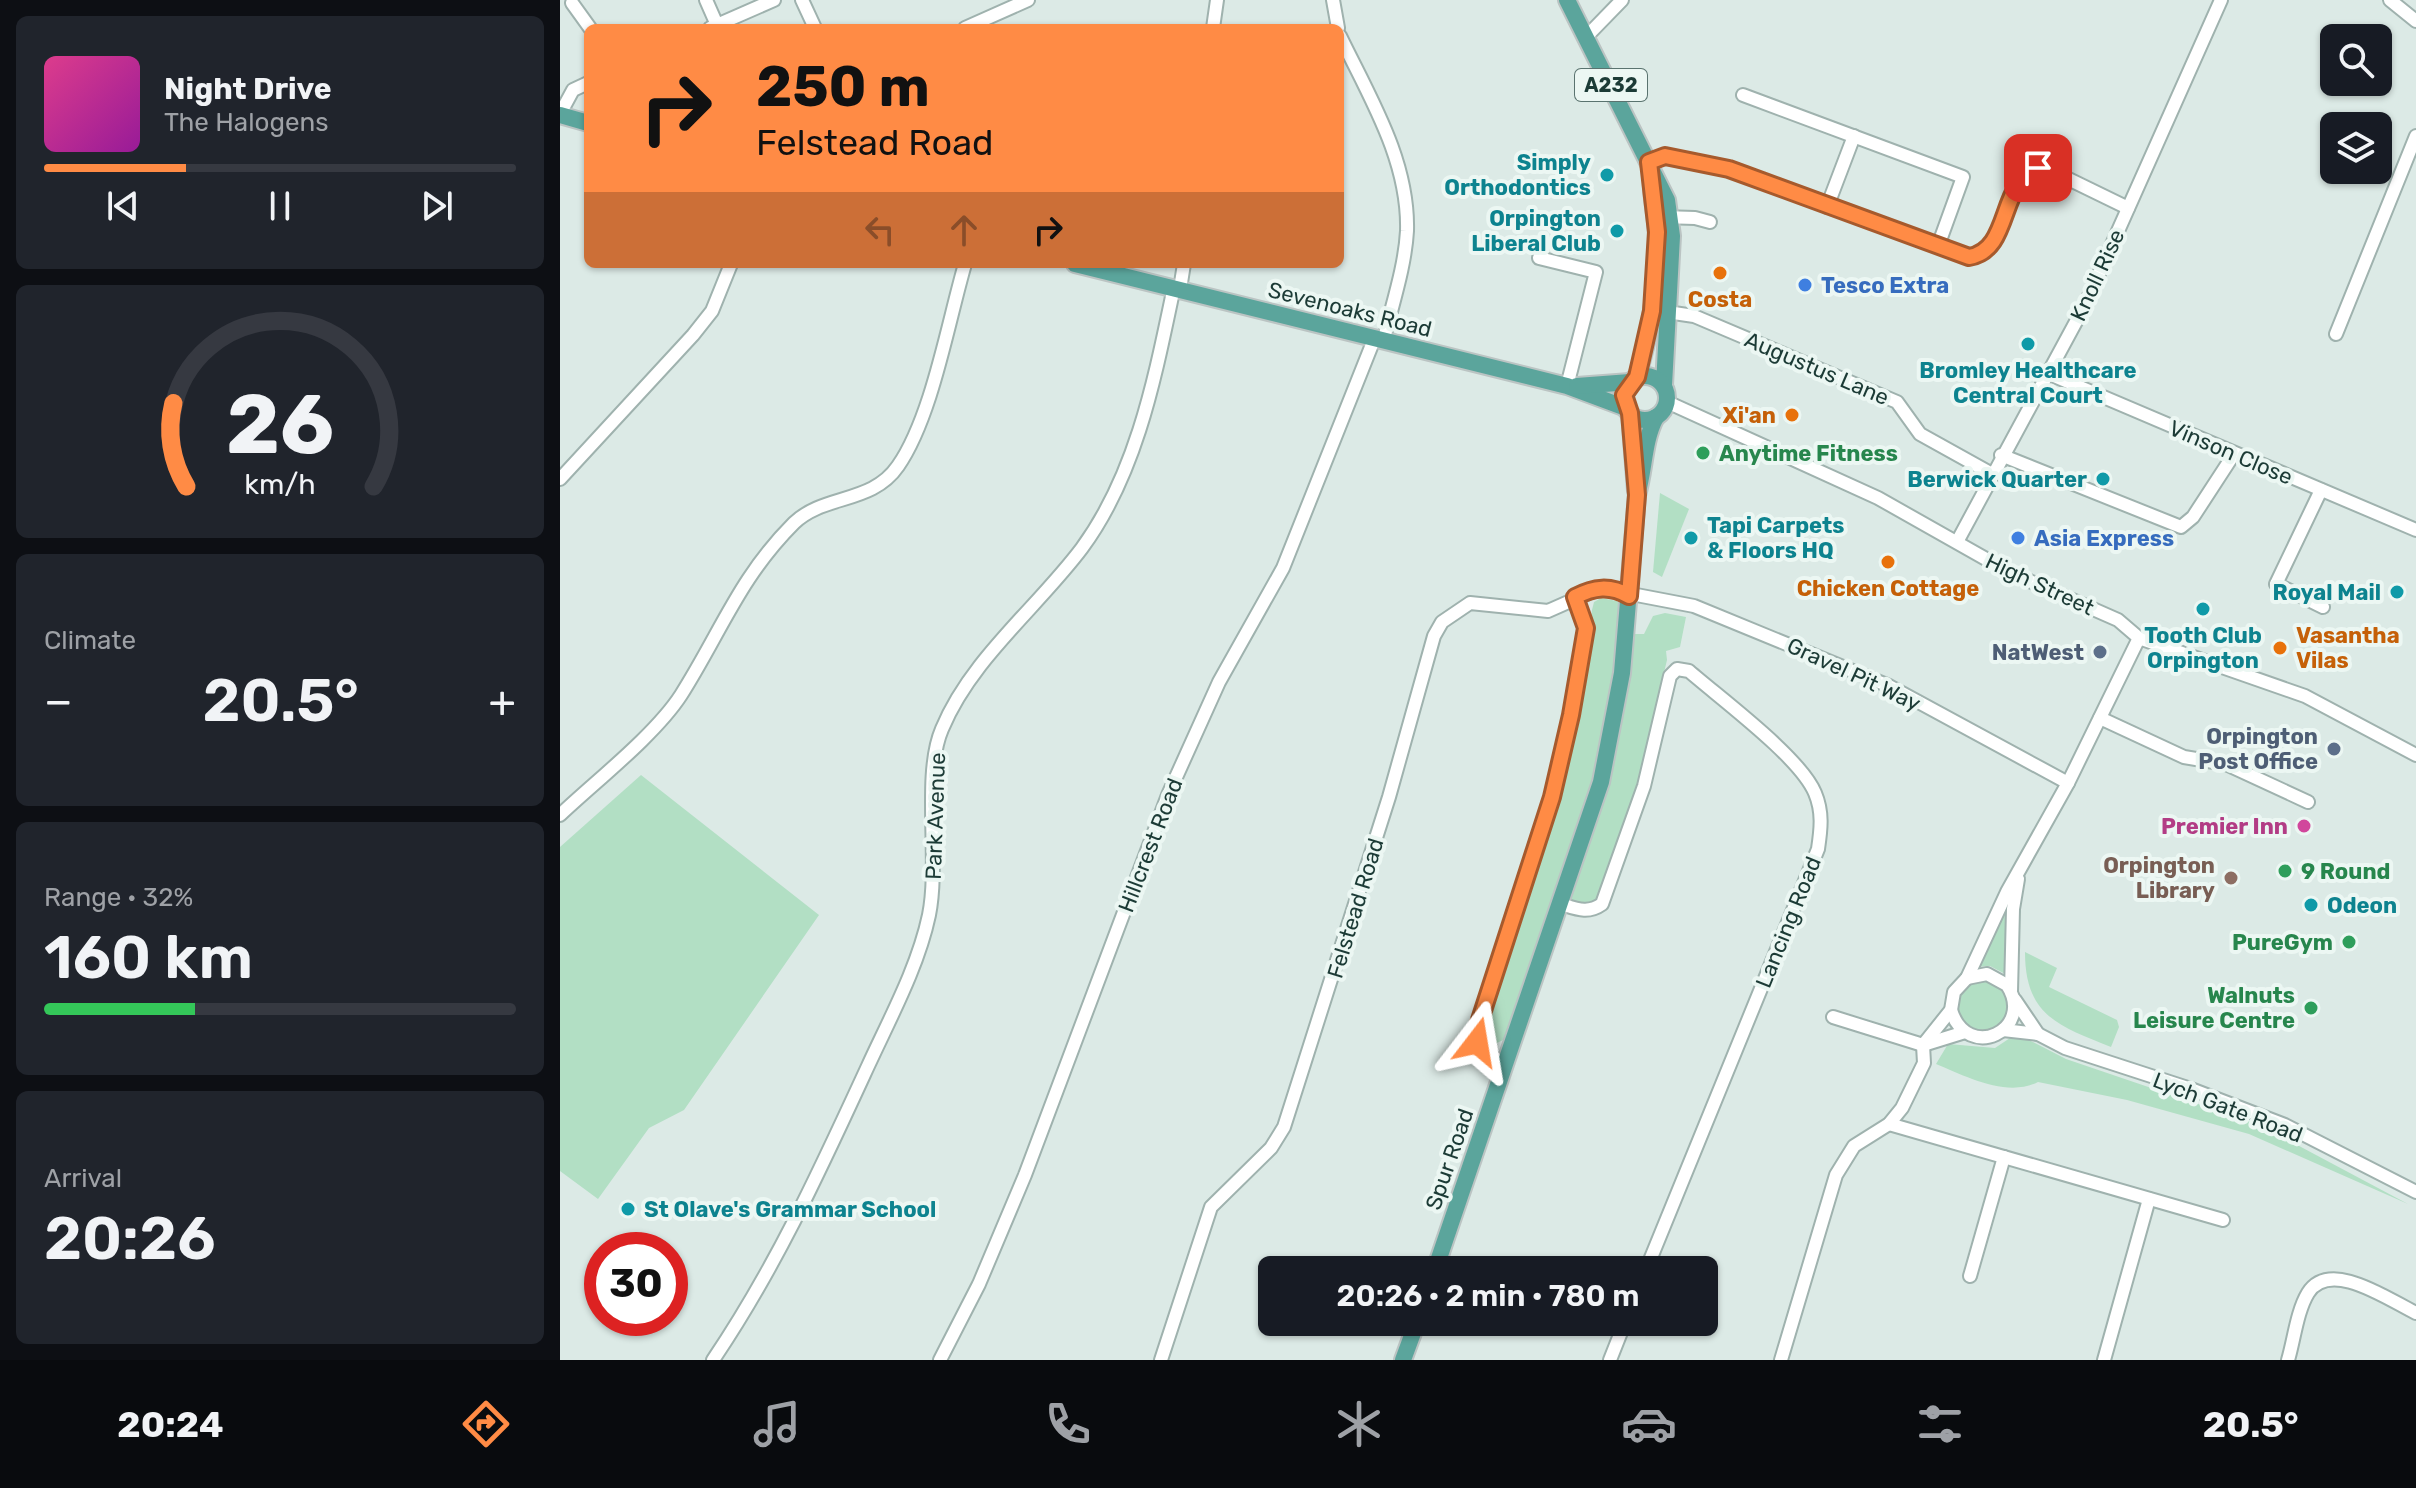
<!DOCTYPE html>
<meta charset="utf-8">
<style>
body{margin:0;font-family:Rubik,sans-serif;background:#20242c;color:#f1f3f6;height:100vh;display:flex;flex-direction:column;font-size:30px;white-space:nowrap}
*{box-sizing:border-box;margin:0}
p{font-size:26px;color:#9ea1a6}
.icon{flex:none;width:44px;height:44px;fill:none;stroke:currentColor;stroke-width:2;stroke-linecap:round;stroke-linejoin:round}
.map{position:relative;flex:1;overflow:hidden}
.details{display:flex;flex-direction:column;gap:16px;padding:16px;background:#0d0f14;width:560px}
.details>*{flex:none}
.hud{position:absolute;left:24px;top:24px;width:760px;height:244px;border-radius:12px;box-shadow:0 2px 6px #0004;background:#ff8b45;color:#111;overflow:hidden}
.buttons{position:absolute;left:1760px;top:24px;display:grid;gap:16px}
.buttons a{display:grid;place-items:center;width:72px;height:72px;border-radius:12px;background:#171b24;box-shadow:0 2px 6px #0004;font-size:40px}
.speed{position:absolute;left:24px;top:1232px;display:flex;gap:16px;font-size:40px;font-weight:700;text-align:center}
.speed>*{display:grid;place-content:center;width:104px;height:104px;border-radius:50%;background:#171b24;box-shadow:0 2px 6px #0004;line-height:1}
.speed .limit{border:12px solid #d22;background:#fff;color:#111}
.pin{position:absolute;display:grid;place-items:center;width:68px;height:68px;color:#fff;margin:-34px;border-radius:16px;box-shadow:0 4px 12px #0006}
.me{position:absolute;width:88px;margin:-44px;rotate:14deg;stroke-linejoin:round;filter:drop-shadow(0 0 6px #0008)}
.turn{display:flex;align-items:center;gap:28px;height:168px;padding:0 40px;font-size:36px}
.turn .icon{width:104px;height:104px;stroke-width:2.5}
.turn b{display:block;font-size:56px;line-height:68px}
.lanes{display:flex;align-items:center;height:76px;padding:0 40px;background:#0003;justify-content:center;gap:40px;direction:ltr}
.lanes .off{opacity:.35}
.big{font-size:60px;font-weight:600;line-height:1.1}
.details .widget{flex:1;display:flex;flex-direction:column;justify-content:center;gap:12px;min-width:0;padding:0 28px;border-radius:12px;background:#20242c}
.details .dial{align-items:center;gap:0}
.dial svg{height:208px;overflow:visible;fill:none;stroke:#363941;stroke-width:7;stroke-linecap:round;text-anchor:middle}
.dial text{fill:#f1f3f6;stroke:none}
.song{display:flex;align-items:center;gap:24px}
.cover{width:96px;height:96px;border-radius:12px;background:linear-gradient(135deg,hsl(330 70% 55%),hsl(300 70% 35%))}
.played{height:8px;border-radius:4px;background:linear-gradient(90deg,#ff8b45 30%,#363941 30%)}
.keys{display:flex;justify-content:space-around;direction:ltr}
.heat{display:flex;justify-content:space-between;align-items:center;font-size:44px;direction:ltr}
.charge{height:12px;border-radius:6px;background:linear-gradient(90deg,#34c759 32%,#363941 0)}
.trip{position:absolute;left:698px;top:1256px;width:460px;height:80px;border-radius:12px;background:#171b24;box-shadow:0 2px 6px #0004;font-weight:600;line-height:80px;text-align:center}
.menu{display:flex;height:128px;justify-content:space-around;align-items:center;background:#090b0e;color:#9ea1a6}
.menu .icon{width:56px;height:56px}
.menu .on{color:#ff8b45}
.menu b{font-size:36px;color:#f1f3f6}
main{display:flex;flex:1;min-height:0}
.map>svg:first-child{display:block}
.green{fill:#b2dfc4}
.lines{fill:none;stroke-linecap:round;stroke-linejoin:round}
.minor-casing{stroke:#9fb2ae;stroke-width:16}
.major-casing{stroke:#bbc4c3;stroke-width:20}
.minor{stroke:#fff;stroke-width:12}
.major{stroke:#5ba59c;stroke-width:16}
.route-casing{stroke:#a65a2d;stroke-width:20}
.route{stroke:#ff8b45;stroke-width:14}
.culture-dot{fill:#0f9aa8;stroke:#ecf7f3;stroke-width:3}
.food-dot{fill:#e8710a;stroke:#ecf7f3;stroke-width:3}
.shop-dot{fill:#3f7fe0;stroke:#ecf7f3;stroke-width:3}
.leisure-dot{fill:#2e9e5b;stroke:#ecf7f3;stroke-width:3}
.service-dot{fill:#5c6f8a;stroke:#ecf7f3;stroke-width:3}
.hotel-dot{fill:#d1479c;stroke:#ecf7f3;stroke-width:3}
.education-dot{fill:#8d6e63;stroke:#ecf7f3;stroke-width:3}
.labels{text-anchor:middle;stroke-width:8;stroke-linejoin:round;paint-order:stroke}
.shield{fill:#ecf7f3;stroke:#5a736f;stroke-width:2}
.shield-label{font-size:20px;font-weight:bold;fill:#1c3b36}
.culture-label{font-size:22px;font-weight:bold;fill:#0d838f;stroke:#ecf7f3;text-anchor:end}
.street-label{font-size:22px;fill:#1c3b36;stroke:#ecf7f3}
.shop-label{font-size:22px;font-weight:bold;fill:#366cbe;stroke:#ecf7f3;text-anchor:start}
.food-label{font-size:22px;font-weight:bold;fill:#c56008;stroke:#ecf7f3}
.leisure-label{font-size:22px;font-weight:bold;fill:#27864d;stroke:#ecf7f3;text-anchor:start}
.service-label{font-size:22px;font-weight:bold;fill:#4e5e75;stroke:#ecf7f3;text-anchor:end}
.hotel-label{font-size:22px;font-weight:bold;fill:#b23c85;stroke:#ecf7f3;text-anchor:end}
.education-label{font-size:22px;font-weight:bold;fill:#785e54;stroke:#ecf7f3;text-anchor:end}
</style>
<main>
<section class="details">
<div class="widget">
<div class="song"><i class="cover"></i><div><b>Night Drive</b><p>The Halogens</p></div></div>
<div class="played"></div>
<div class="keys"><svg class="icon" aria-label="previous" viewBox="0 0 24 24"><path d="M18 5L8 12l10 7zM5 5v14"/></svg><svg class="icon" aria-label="pause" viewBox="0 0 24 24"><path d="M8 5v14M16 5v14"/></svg><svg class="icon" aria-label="next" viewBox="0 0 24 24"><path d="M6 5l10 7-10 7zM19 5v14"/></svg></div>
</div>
<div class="widget dial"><svg viewBox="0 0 100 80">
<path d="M14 69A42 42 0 1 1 86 69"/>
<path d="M14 69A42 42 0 0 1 9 37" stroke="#ff8b45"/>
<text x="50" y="56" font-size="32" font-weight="700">26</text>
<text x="50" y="72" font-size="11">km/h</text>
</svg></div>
<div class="widget"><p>Climate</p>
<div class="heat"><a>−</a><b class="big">20.5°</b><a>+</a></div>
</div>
<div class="widget"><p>Range · 32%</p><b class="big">160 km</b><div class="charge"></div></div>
<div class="widget"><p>Arrival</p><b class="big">20:26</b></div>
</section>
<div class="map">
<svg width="1856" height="1360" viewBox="0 0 1856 1360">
<rect width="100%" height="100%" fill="#dceae6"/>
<g class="green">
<path d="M 1100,493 L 1129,509 L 1102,577 L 1093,572 Z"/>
<path d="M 1041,598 L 1057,601 L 1062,608 L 1046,720 L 1033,779 L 947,1038 L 935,1044 L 927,1041 L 923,1032 L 1004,772 L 1017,712 L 1032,610 L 1034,602 Z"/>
<path d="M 1105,613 L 1126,617 L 1120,647 L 1106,651 L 1107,660 L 1075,793 L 1037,898 L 1031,905 L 1011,900 L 1046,787 L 1075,634 L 1084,634 L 1093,616 Z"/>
<path d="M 81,775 L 259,915 L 124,1110 L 89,1128 L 38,1199 L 0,1171 L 0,847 Z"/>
<path d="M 1448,902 L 1449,976 L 1430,966 L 1416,967 Z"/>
<path d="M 1465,952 L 1497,968 L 1489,987 L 1557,1020 L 1559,1027 L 1551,1047 C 1499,1026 1465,1016 1465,952 Z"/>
<circle cx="1423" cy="1005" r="25"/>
<path d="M 1461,1036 L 1506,1059 L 1700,1125 L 1848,1204 L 1689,1134 L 1567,1100 L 1478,1082 C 1447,1098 1405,1076 1376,1064 L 1388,1044 L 1435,1048 L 1450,1038 Z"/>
</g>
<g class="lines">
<g class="minor-casing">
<g id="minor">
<path d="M 146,0 L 157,25"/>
<path d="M 242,0 L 255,28"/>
<path d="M 773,0 L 778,28"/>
<path d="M 1830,0 L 1856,21"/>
<path d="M 12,3 L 30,28"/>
<path d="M 150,28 L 214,0"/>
<path d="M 405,28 L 468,0"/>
<path d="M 653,28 L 657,0"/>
<path d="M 780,36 C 810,98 849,161 847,231 C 845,267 832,305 824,339"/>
<path d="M 1027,36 L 1062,0"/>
<path d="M 1183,95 L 1403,177 L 1378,246"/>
<path d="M 0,114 L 13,90 L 28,83"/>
<path d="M 1089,162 L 1105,156 L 1169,169 L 1409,257 C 1456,250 1435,161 1492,171 L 1568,208"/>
<path d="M 1267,207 L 1294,136"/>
<path d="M 1102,217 L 1135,218 L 1150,222"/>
<path d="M 979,258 L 1036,272 L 1007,386"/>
<path d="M 620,289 L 624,264"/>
<path d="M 1107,312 L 1134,316 L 1337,402 L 1360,434 L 1432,474"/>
<path d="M 1776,334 L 1856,136"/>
<path d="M 1487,373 L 1856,530"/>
<path d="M 1107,402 L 1318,498 L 1449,572 L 1558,620 L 1579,638 L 1745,696 L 1856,755"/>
<path d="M 1441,455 L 1621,527 L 1633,517 L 1674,454"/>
<path d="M 0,479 L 133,335 L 152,311 L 171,264"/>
<path d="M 1761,490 L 1716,584 L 1763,607"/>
<path d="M 1397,542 L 1525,305 L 1661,0"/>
<path d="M 1540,718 L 1624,757 L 1666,764 L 1748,802"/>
<path d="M 0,815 C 36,781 95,735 121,695 C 161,632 179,578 234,523 C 264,494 312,504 338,466 C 372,417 388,322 405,264"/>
<path d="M 1001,904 C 1017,909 1028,914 1042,904 L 1084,786 L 1110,676 L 1117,669 L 1129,671 C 1161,699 1240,757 1255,793 C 1263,812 1261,829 1258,849 L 1086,1270"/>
<path d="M 1451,991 L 1453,909 L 1458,879"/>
<path d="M 1455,1000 L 1478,1034"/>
<path d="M 1391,1010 C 1407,1063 1476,1030 1447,985 L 1427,974 L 1407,978"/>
<path d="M 1273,1017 L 1363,1045 L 1405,1032"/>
<path d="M 1443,1030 L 1478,1034 L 1505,1048 L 1631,1089 L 1725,1125 L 1856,1192"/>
<path d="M 945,1062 L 923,1054 L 917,1042 L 918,1026 L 992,797 L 1011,715 L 1026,628 L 1015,597"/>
<path d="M 1329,1124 L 1663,1220"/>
<path d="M 1410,1276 L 1444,1157"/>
<path d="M 153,1360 C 216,1267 261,1168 308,1066 C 330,1018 358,967 369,915 C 380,861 362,775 382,729 C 411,659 477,608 522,548 C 577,473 595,377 614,287"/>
<path d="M 380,1360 L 419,1284 L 465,1175 L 608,795 L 659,682 L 723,568 L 815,337"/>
<path d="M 601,1360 L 651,1207 L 711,1148 L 724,1127 L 829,797 L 874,636 L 882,622 L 910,603 L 988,611 L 1040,588 L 1134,606 L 1329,686 L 1508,783"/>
<path d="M 1050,1360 L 1065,1322"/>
<path d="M 1221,1360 L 1276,1175 L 1294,1146 L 1329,1124 L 1342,1108 L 1364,1063 L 1363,1045 L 1391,1010 L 1394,992 L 1407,978 L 1447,892 L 1508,783 L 1579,638"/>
<path d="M 1544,1360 L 1589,1199"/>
<path d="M 1728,1360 C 1734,1340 1737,1311 1748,1293 C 1770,1258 1829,1300 1856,1313"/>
</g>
</g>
<g class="major-casing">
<g id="major">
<path d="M 1007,0 L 1107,200 L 1112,236 L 1104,385"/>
<path d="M 0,115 L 28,123"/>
<path d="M 515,264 L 1007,386 L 1066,408"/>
<circle cx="1085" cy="398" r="22"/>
<path d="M 1077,377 C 1091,331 1098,283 1097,234 C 1096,212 1090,193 1092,171"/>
<path d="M 1017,386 L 1070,382"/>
<path d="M 1070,413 L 1076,491"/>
<path d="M 875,1270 L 1041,782 L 1062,673 L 1077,495 C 1085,469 1083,442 1096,417"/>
<path d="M 843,1360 L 857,1322"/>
</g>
</g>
<use href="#minor" class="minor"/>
<use href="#major" class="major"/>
</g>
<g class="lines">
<g class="route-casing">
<path id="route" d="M 917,1042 L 918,1026 L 992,797 L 1011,715 L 1026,628 L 1015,597 C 1034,587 1050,585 1069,596 L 1077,495 L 1070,413 L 1064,395 L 1077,377 L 1092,311 L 1097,232 L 1089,162 L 1105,156 L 1169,169 L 1409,257 C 1452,250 1438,183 1478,168"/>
</g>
<use href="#route" class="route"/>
</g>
<g class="culture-dot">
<circle cx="1047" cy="175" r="8"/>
<circle cx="1057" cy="231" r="8"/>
<circle cx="1468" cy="344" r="8"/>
<circle cx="1543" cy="479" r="8"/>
<circle cx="1131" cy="538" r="8"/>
<circle cx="1837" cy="592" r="8"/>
<circle cx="1643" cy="609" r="8"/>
<circle cx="1751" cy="905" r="8"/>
<circle cx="68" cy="1209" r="8"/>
</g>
<g class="food-dot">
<circle cx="1160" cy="273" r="8"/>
<circle cx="1232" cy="415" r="8"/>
<circle cx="1328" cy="562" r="8"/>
<circle cx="1720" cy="648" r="8"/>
</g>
<g class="shop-dot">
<circle cx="1245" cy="285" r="8"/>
<circle cx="1458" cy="538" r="8"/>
</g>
<g class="leisure-dot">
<circle cx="1143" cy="453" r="8"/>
<circle cx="1725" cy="871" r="8"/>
<circle cx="1789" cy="942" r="8"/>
<circle cx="1751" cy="1008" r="8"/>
</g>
<g class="service-dot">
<circle cx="1540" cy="652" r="8"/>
<circle cx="1774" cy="749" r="8"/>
</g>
<circle class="hotel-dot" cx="1744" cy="826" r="8"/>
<circle class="education-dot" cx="1671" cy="878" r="8"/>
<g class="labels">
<rect class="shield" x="1015" y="69" width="72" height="32" rx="6"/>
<g class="shield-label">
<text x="1051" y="92">A232</text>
</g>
<g class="culture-label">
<text x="1031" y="170">Simply<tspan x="1031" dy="25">Orthodontics</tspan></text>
<text x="1041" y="226">Orpington<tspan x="1041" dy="25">Liberal Club</tspan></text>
<text x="1468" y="378" text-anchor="middle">Bromley Healthcare<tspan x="1468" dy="25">Central Court</tspan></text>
<text x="1527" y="487">Berwick Quarter</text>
<text x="1147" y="533" text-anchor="start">Tapi Carpets<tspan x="1147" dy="25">&amp; Floors HQ</tspan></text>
<text x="1821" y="600">Royal Mail</text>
<text x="1643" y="643" text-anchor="middle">Tooth Club<tspan x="1643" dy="25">Orpington</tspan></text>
<text x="1767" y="913" text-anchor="start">Odeon</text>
<text x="84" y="1217" text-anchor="start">St Olave's Grammar School</text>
</g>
<g class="street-label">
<text transform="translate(1537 275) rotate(-65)" y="8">Knoll Rise</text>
<text transform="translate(790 309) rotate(14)" y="8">Sevenoaks Road</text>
<text transform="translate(1257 368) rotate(23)" y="8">Augustus Lane</text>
<text transform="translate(1671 452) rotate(23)" y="8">Vinson Close</text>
<text transform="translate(1480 584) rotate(25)" y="8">High Street</text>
<text transform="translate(1294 674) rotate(25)" y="8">Gravel Pit Way</text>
<text transform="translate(375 816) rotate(-88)" y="8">Park Avenue</text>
<text transform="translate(590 845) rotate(-69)" y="8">Hillcrest Road</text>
<text transform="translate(795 908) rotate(-73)" y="8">Felstead Road</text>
<text transform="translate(1228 922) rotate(-68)" y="8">Lancing Road</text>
<text transform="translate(1668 1107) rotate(21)" y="8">Lych Gate Road</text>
<text transform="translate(889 1159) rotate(-71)" y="8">Spur Road</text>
</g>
<g class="shop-label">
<text x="1261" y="293">Tesco Extra</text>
<text x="1474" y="546">Asia Express</text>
</g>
<g class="food-label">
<text x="1160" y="307">Costa</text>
<text x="1216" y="423" text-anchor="end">Xi'an</text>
<text x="1328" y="596">Chicken Cottage</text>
<text x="1736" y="643" text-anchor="start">Vasantha<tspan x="1736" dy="25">Vilas</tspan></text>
</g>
<g class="leisure-label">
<text x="1159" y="461">Anytime Fitness</text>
<text x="1741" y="879">9 Round</text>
<text x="1773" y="950" text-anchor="end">PureGym</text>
<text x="1735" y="1003" text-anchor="end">Walnuts<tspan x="1735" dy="25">Leisure Centre</tspan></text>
</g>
<g class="service-label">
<text x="1524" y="660">NatWest</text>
<text x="1758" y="744">Orpington<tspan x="1758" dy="25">Post Office</tspan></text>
</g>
<g class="hotel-label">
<text x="1728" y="834">Premier Inn</text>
</g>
<g class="education-label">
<text x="1655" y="873">Orpington<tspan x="1655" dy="25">Library</tspan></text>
</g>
</g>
</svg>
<div class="buttons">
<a><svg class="icon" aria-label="search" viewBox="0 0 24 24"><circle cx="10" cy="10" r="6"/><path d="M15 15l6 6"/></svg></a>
<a><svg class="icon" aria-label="layers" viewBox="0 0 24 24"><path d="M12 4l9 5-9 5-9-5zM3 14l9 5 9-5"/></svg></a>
</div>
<div class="speed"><div class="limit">30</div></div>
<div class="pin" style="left:1478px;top:168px;background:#d93025"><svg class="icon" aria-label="arrive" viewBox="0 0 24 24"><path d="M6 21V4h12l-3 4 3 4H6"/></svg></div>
<svg class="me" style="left:917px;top:1042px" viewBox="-20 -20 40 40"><path d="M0-17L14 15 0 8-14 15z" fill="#ff8b45" stroke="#fff" stroke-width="4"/></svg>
<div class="trip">20:26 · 2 min · 780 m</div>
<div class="hud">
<div class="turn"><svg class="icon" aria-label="right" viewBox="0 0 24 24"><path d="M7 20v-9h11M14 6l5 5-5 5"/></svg><div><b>250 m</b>Felstead Road</div></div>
<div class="lanes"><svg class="icon off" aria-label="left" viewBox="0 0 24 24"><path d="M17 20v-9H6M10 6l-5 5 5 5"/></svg><svg class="icon off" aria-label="ahead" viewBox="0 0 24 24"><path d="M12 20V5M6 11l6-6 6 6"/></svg><svg class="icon" aria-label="right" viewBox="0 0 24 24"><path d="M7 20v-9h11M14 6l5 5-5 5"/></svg></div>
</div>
</div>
</main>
<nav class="menu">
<b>20:24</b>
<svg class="icon on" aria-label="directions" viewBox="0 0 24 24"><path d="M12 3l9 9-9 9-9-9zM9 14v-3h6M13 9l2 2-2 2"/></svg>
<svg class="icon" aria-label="music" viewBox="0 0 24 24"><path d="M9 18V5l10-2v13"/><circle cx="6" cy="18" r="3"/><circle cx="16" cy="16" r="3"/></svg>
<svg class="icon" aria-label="phone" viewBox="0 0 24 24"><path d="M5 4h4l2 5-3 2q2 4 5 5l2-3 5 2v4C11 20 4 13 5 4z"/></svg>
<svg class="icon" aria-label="climate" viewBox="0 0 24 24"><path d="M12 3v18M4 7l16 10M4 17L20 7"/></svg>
<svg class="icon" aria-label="car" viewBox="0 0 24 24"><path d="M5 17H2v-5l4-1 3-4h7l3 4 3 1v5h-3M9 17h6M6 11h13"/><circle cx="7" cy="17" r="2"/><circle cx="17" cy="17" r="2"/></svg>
<svg class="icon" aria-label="filters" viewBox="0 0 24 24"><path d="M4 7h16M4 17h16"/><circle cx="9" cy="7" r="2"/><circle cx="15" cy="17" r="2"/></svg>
<b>20.5°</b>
</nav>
